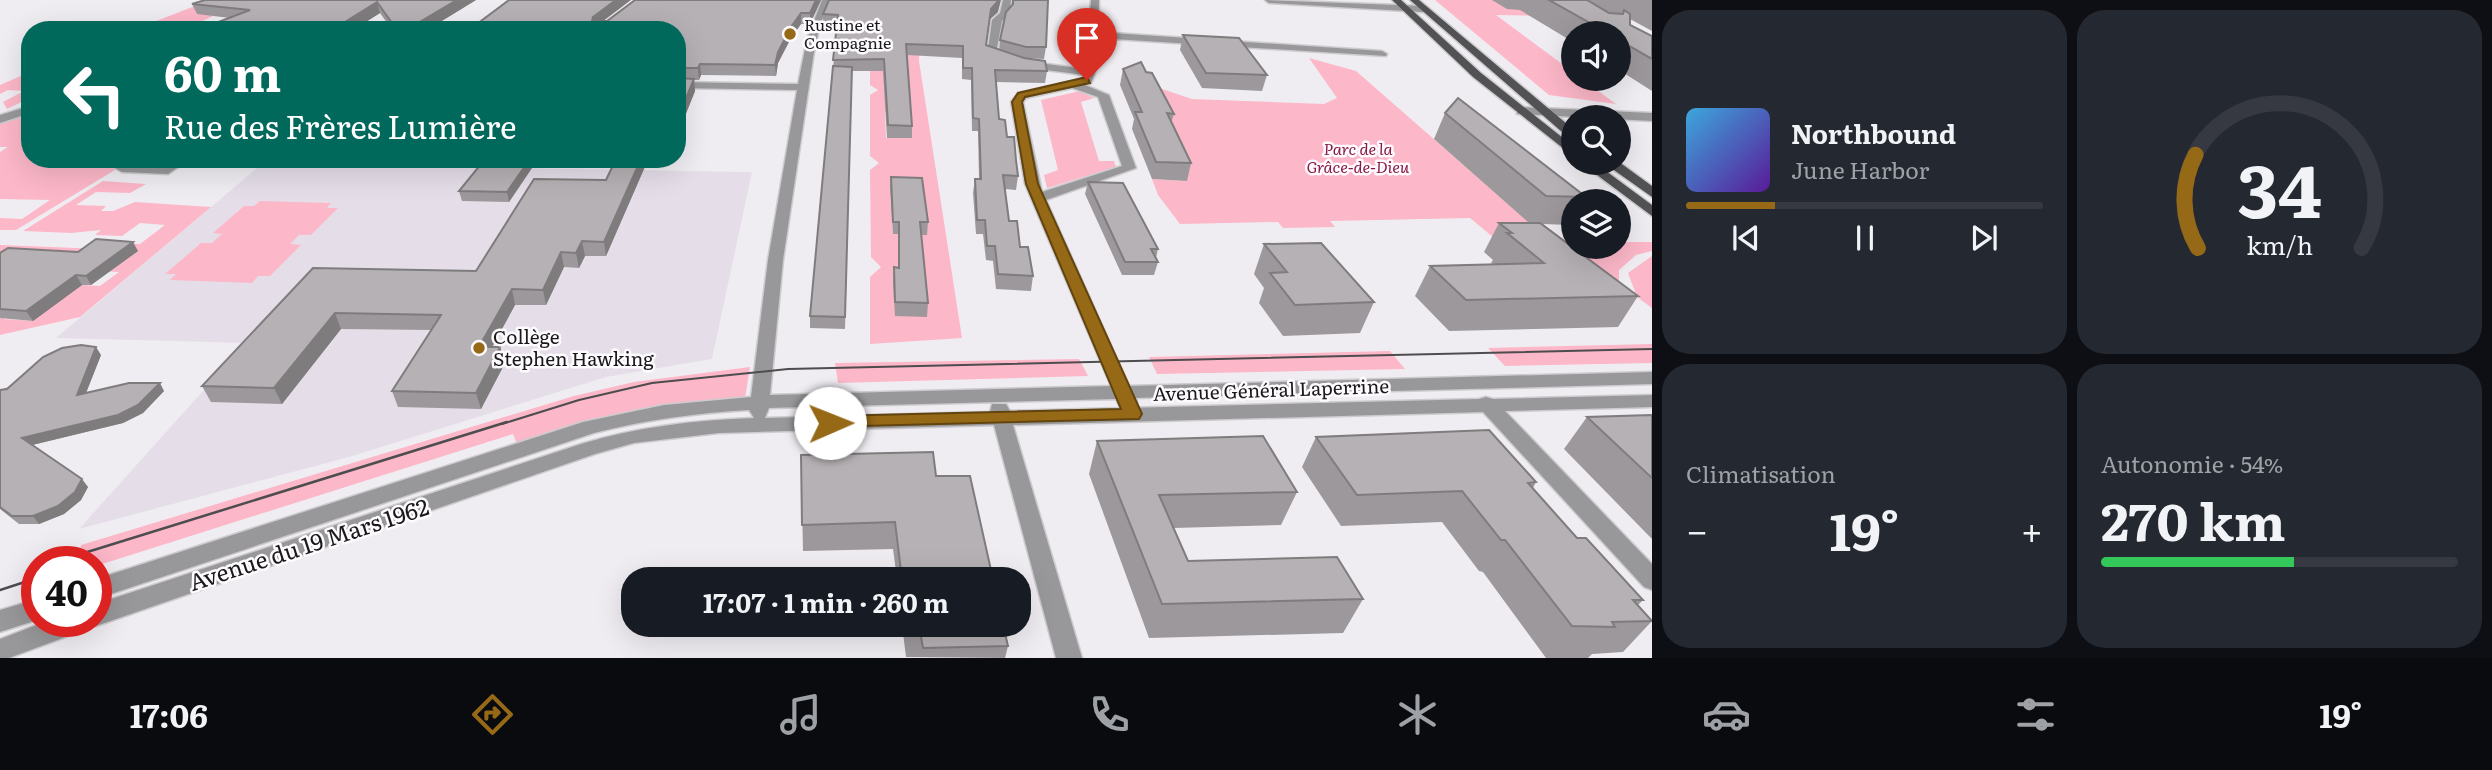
<!DOCTYPE html>
<html lang="fr">
<meta charset="utf-8">
<style>
body{margin:0;font-family:Literata,serif;background:#242831;color:#f1f3f6;height:100vh;display:flex;flex-direction:column;font-size:26px;white-space:nowrap}
*{box-sizing:border-box;margin:0}
p{font-size:23px;color:#9ea1a6}
.icon{flex:none;width:38px;height:38px;fill:none;stroke:currentColor;stroke-width:2;stroke-linecap:round;stroke-linejoin:round}
.map{position:relative;flex:1;overflow:hidden}
.details{display:flex;flex-direction:column;gap:10px;padding:10px;background:#0d0f14;width:840px}
.details>*{flex:none}
.guide{position:absolute;left:21px;top:21px;width:665px;height:147px;border-radius:28px;box-shadow:0 7px 28px #0002;background:#00695c;color:#fff;overflow:hidden}
.fabs{position:absolute;left:1561px;top:21px;display:grid;gap:14px}
.fabs a{display:grid;place-items:center;width:70px;height:70px;border-radius:50%;background:#171b24;box-shadow:0 7px 28px #0002;font-size:35px}
.speed{position:absolute;left:21px;top:546px;display:flex;gap:14px;font-size:35px;font-weight:700;text-align:center}
.speed>*{display:grid;place-content:center;width:91px;height:91px;border-radius:50%;background:#171b24;box-shadow:0 7px 28px #0002;line-height:1}
.speed .limit{border:10px solid #d22;background:#fff;color:#111}
.pin{position:absolute;display:grid;place-items:center;width:60px;height:60px;color:#fff;margin:-72px -30px;border-radius:50% 50% 50% 0;rotate:-45deg;box-shadow:0 0 7px #0007}
.pin .icon{rotate:45deg}
.me{position:absolute;width:77px;margin:-38px;rotate:89deg;stroke-linejoin:round;filter:drop-shadow(0 0 5px #0008)}
.turn{display:flex;align-items:center;gap:24px;height:147px;padding:0 28px;font-size:32px}
.turn .icon{width:91px;height:91px;stroke-width:2.5}
.turn b{display:block;font-size:49px;line-height:60px}
.big{font-size:52px;font-weight:700;line-height:1.1}
.details .widget{flex:1;display:flex;flex-direction:column;justify-content:center;gap:10px;min-width:0;padding:0 24px;border-radius:28px;background:#242831}
.details .dial{align-items:center;gap:0}
.dial svg{height:182px;overflow:visible;fill:none;stroke:#363941;stroke-width:7;stroke-linecap:round;text-anchor:middle}
.dial text{fill:#f1f3f6;stroke:none}
.song{display:flex;align-items:center;gap:21px}
.cover{width:84px;height:84px;border-radius:10px;background:linear-gradient(135deg,hsl(200 70% 55%),hsl(270 70% 35%))}
.played{height:7px;border-radius:4px;background:linear-gradient(90deg,#966917 25%,#363941 25%)}
.keys{display:flex;justify-content:space-around;direction:ltr}
.heat{display:flex;justify-content:space-between;align-items:center;font-size:38px;direction:ltr}
.charge{height:10px;border-radius:5px;background:linear-gradient(90deg,#34c759 54%,#363941 0)}
.details .tiles{flex:1;display:grid;gap:10px;grid-template-columns:repeat(2,1fr)}
.trip{position:absolute;left:621px;top:567px;width:410px;height:70px;border-radius:28px;background:#171b24;box-shadow:0 7px 28px #0002;font-weight:700;line-height:70px;text-align:center}
.tabs{display:flex;height:112px;justify-content:space-around;align-items:center;background:#090b0e;color:#9ea1a6}
.tabs .icon{width:49px;height:49px}
.tabs .active{color:#966917}
.tabs b{font-size:32px;color:#f1f3f6}
main{display:flex;flex:1;min-height:0}
.map>svg:first-child{display:block}
.built{fill:#e5dee9}
.green{fill:#fcb7c8;fill-rule:evenodd}
.lines{fill:none;stroke-linecap:round;stroke-linejoin:round}
.minor-casing{stroke:#cecbcf;stroke-width:3}
.major-casing{stroke:#cecbcf;stroke-width:3}
.minor{fill:#98989a;fill-rule:evenodd}
.major{fill:#525255;fill-rule:evenodd}
.tram-far1{stroke:#4d4c4e;stroke-width:2}
.tram{stroke:#4d4c4e;stroke-width:2.5}
.wall{fill:#9d989b}
.shaded-wall{fill:#7f7c7e}
.building{fill:#b6b1b4;stroke:#7f7c7e;stroke-width:2}
.route{fill:#966917;stroke:#62440f;stroke-width:2}
.poi-dot{fill:#966917;stroke:#fefbff;stroke-width:2.5}
.labels{text-anchor:middle;stroke-width:5;stroke-linejoin:round;paint-order:stroke}
.far-poi-label{font-size:16px;fill:#19181a;stroke:#fefbff;text-anchor:start}
.far-park-label{font-size:16px;font-style:italic;fill:#881b45;stroke:#fefbff}
.poi-label{font-size:19px;fill:#19181a;stroke:#fefbff;text-anchor:start}
.street-label{font-size:19px;fill:#19181a;stroke:#fefbff}
.near-street-label{font-size:23px;fill:#19181a;stroke:#fefbff}
</style>
<main>
<div class="map">
<svg width="1652" height="658" viewBox="0 0 1652 658">
<rect width="100%" height="100%" fill="#f0edf2"/>
<path class="built" d="M 262,164 L 752,172 L 712,359 L 606,377 L 349,457 L 79,529 L 246,343 L 56,338 Z"/>
<g class="green">
<path d="M 1435,0 L 1504,0 L 1551,16 L 1496,15 L 1573,72 L 1573,79 L 1582,79 L 1616,104 L 1549,95 Z"/>
<path d="M 200,4 L 208,9 L 195,14 L 218,14 L 183,30 L 133,30 Z"/>
<path d="M 920,12 L 919,61 L 962,338 L 870,344 L 870,277 L 881,267 L 871,257 L 870,170 L 879,163 L 870,156 L 870,95 L 878,90 L 870,85 L 870,60 ZM 885,112 L 909,112 L 911,138 L 886,138 ZM 890,190 L 921,190 L 893,234 Z"/>
<path d="M 1309,58 L 1356,71 L 1531,224 L 1511,252 L 1470,218 L 1330,221 L 1335,227 L 1283,228 L 1278,222 L 1180,224 L 1158,195 L 1152,179 L 1186,181 L 1147,84 L 1192,99 L 1324,104 L 1337,98 Z"/>
<path d="M 30,72 L 30,98 L 7,109 L 3,102 L 24,91 L 8,90 L 0,94 L 0,85 Z"/>
<path d="M 1080,91 L 1094,98 L 1081,102 L 1099,161 L 1114,161 L 1116,167 L 1047,188 L 1044,175 L 1058,170 L 1041,100 Z"/>
<path d="M 30,113 L 30,159 L 133,159 L 16,230 L 0,230 L 0,218 L 22,219 L 50,200 L 0,199 L 0,152 L 8,147 L 0,147 L 0,124 Z"/>
<path d="M 103,181 L 146,184 L 130,193 L 96,192 L 76,205 L 106,206 L 101,211 L 113,211 L 135,202 L 211,207 L 80,317 L 0,335 L 0,304 L 4,319 L 33,321 L 64,284 L 100,286 L 119,272 L 0,265 L 0,245 L 102,249 L 110,243 L 140,244 L 165,225 L 140,223 L 122,236 L 95,235 L 101,230 L 71,233 L 23,231 Z"/>
<path d="M 260,201 L 331,203 L 327,208 L 338,208 L 311,235 L 299,235 L 290,244 L 301,245 L 270,276 L 258,276 L 252,283 L 170,280 L 176,274 L 165,274 L 201,243 L 212,243 L 222,234 L 213,233 L 244,206 L 254,206 Z"/>
<path d="M 1549,240 L 1573,241 L 1573,247 L 1619,247 L 1619,242 L 1652,242 L 1652,251 L 1636,255 L 1619,270 L 1619,281 L 1623,290 Z"/>
<path d="M 1652,256 L 1652,308 L 1637,297 L 1628,273 Z"/>
<path d="M 1652,344 L 1652,363 L 1505,366 L 1488,348 Z"/>
<path d="M 1390,351 L 1405,369 L 1157,374 L 1149,357 Z"/>
<path d="M 1079,359 L 1088,376 L 838,383 L 835,363 Z"/>
<path d="M 750,367 L 745,398 L 623,413 L 517,444 L 513,434 L 96,566 L 96,562 L 79,562 L 81,545 L 574,396 L 634,382 Z"/>
</g>
<g class="lines">
<g class="minor-casing">
<g id="minor">
<path d="M 822,0 L 830,0 L 820,25 L 814,52 L 783,260 L 770,395 L 1111,386 L 1025,184 L 1011,102 L 1018,93 L 1082,79 L 1084,75 L 1023,67 L 987,57 L 992,20 L 1000,13 L 1003,0 L 1011,0 L 1009,14 L 1002,21 L 996,53 L 1024,61 L 1085,69 L 1091,0 L 1099,0 L 1098,32 L 1382,51 L 1387,54 L 1386,56 L 1097,38 L 1095,73 L 1091,83 L 1085,85 L 1109,95 L 1136,168 L 1046,200 L 1129,386 L 1652,372 L 1652,384 L 1135,398 L 1137,402 L 1134,407 L 1127,408 L 1479,399 L 1486,397 L 1493,399 L 1652,395 L 1652,407 L 1505,411 L 1652,564 L 1652,590 L 1644,587 L 1483,412 L 1013,425 L 1082,658 L 1056,658 L 994,425 L 719,433 L 634,443 L 595,454 L 96,626 L 89,623 L 87,629 L 9,658 L 0,658 L 0,639 L 47,621 L 96,621 L 96,604 L 581,444 C 637,427 695,420 754,418 L 749,410 C 697,413 645,420 594,433 L 96,599 L 96,579 L 583,422 L 664,405 L 751,397 L 768,260 L 797,90 L 677,88 L 677,82 L 798,84 L 807,39 ZM 1072,88 L 1098,97 L 1122,166 L 1042,192 L 1023,102 L 1026,98 ZM 1116,399 L 1120,407 L 1127,408 L 1010,411 L 1006,404 L 992,404 L 990,412 L 765,418 L 769,408 Z"/>
<path d="M 1265,0 L 1423,6 L 1428,9 L 1423,12 L 1269,3 Z"/>
<path d="M 202,24 L 207,27 L 205,29 L 191,30 Z"/>
<path d="M 30,106 L 30,113 L 0,123 L 0,115 Z"/>
<path d="M 1521,107 L 1652,113 L 1652,121 L 1517,114 L 1517,108 Z"/>
<path d="M 175,159 L 190,159 L 168,174 L 122,172 L 115,168 C 129,157 155,173 175,159 Z"/>
<path d="M 37,599 L 37,620 L 0,632 L 0,610 Z"/>
</g>
</g>
<g class="major-casing">
<g id="major">
<path d="M 1392,0 L 1401,0 L 1481,73 L 1573,146 L 1573,156 L 1473,77 Z"/>
<path d="M 1410,0 L 1419,0 L 1573,129 L 1573,139 L 1569,138 Z"/>
<path d="M 1619,162 L 1652,186 L 1652,197 L 1604,163 Z"/>
<path d="M 1581,163 L 1595,163 L 1652,205 L 1652,216 Z"/>
</g>
</g>
<use href="#minor" class="minor"/>
<use href="#major" class="major"/>
<path class="tram-far1" d="M 502,424 L 579,400 L 652,383 L 788,369 L 1652,349"/>
<g class="tram">
<path d="M 55,562 L 507,422"/>
<path d="M 0,590 L 37,578"/>
</g>
</g>
<g class="wall">
<path d="M 205,0 L 476,0 L 427,30 L 392,30 L 380,13 L 353,30 L 206,30 L 230,18 L 197,14 L 192,4 Z"/>
<path d="M 821,0 L 810,24 L 801,24 L 791,38 L 778,63 L 776,76 L 701,75 L 699,80 L 694,80 L 695,91 L 677,136 L 677,30 L 469,30 L 603,21 Z"/>
<path d="M 1492,0 L 1652,0 L 1652,31 L 1630,19 L 1630,25 L 1652,36 L 1652,91 L 1619,70 L 1619,33 L 1573,33 L 1573,42 L 1520,10 L 1507,9 Z"/>
<path d="M 998,12 L 989,20 L 986,46 L 999,50 L 1000,40 L 1046,47 L 1044,59 L 1026,58 L 1047,71 L 1045,83 L 996,82 L 999,119 L 1007,137 L 1018,176 L 1016,190 L 1005,189 L 1009,221 L 1033,276 L 1031,291 L 996,289 L 993,261 L 986,260 L 983,234 L 976,234 L 973,193 L 975,179 L 979,179 L 978,131 L 972,131 L 971,80 L 962,79 L 962,58 L 907,55 L 912,126 L 912,138 L 887,138 L 883,71 L 852,71 L 845,329 L 810,328 L 810,316 L 837,25 L 823,24 L 823,14 Z"/>
<path d="M 1183,35 L 1267,75 L 1262,91 L 1202,88 L 1180,50 Z"/>
<path d="M 1123,69 L 1146,72 L 1174,114 L 1171,123 L 1191,163 L 1187,181 L 1152,179 L 1132,129 L 1134,119 L 1120,85 Z"/>
<path d="M 1445,113 L 1586,197 L 1584,201 L 1573,201 L 1573,219 L 1570,225 L 1543,224 L 1638,296 L 1618,327 L 1449,331 L 1415,296 L 1430,266 L 1493,264 L 1491,263 L 1493,260 L 1484,252 L 1499,223 L 1529,223 L 1434,139 Z"/>
<path d="M 538,159 L 509,202 L 462,201 L 459,191 Z"/>
<path d="M 616,159 L 657,159 L 656,162 L 647,162 L 606,256 L 585,256 L 579,268 L 564,267 L 546,305 L 515,305 L 492,347 L 500,347 L 505,363 L 481,409 L 398,407 L 392,391 L 432,330 L 341,329 L 282,404 L 211,402 L 202,386 L 313,268 L 476,271 L 606,180 Z"/>
<path d="M 891,177 L 928,222 L 927,235 L 921,235 L 928,303 L 927,317 L 895,316 L 893,281 L 894,267 L 898,268 L 898,234 L 893,234 L 890,189 Z"/>
<path d="M 1088,182 L 1158,249 L 1156,258 L 1158,262 L 1154,275 L 1122,275 L 1085,194 Z"/>
<path d="M 1264,244 L 1374,302 L 1360,333 L 1283,336 L 1259,303 L 1264,288 L 1254,274 Z"/>
<path d="M 138,251 L 91,285 L 82,285 L 33,321 L 0,318 L 0,253 Z"/>
<path d="M 101,355 L 86,393 L 164,391 L 143,413 L 123,423 L 32,445 L 88,487 L 81,500 L 64,514 L 39,524 L 19,524 L 0,509 L 0,390 Z"/>
<path d="M 1652,415 L 1652,539 L 1564,449 L 1587,417 Z"/>
<path d="M 1316,437 L 1536,482 L 1533,488 L 1577,538 L 1643,600 L 1638,605 L 1652,621 L 1623,652 L 1592,654 L 1588,658 L 1546,658 L 1483,572 L 1479,571 L 1442,522 L 1341,526 L 1302,467 Z"/>
<path d="M 1097,441 L 1297,492 L 1281,525 L 1174,528 L 1188,561 L 1363,599 L 1343,633 L 1149,638 L 1089,474 Z"/>
<path d="M 801,455 L 936,476 L 993,579 L 897,579 L 893,549 L 803,551 Z"/>
<path d="M 902,625 L 1003,625 L 1008,646 L 1005,658 L 906,657 Z"/>
</g>
<g class="shaded-wall">
<path d="M 457,0 L 476,0 L 427,30 L 406,30 Z"/>
<path d="M 616,0 L 631,0 L 594,28 L 592,21 L 593,17 Z"/>
<path d="M 816,0 L 821,0 L 810,24 L 810,13 Z"/>
<path d="M 999,0 L 1001,0 L 998,12 L 989,20 L 991,9 Z"/>
<path d="M 377,2 L 380,13 L 353,30 L 332,30 Z"/>
<path d="M 801,13 L 801,24 L 791,38 L 778,63 L 776,76 L 775,65 L 778,52 L 791,27 Z"/>
<path d="M 700,64 L 701,75 L 699,80 L 698,68 Z"/>
<path d="M 694,79 L 695,91 L 677,136 L 677,120 Z"/>
<path d="M 530,159 L 538,159 L 509,202 L 507,192 Z"/>
<path d="M 641,159 L 647,159 L 647,162 L 606,256 L 604,242 Z"/>
<path d="M 582,241 L 585,256 L 579,268 L 576,253 Z"/>
<path d="M 133,242 L 138,251 L 91,285 L 86,276 Z"/>
<path d="M 561,252 L 564,267 L 546,305 L 543,290 Z"/>
<path d="M 76,275 L 82,285 L 33,321 L 26,311 Z"/>
<path d="M 512,289 L 515,305 L 484,362 L 479,347 Z"/>
<path d="M 335,313 L 341,329 L 282,404 L 274,388 Z"/>
<path d="M 96,347 L 101,355 L 82,403 L 77,395 Z"/>
<path d="M 500,347 L 505,363 L 481,409 L 476,393 Z"/>
<path d="M 160,383 L 164,391 L 143,413 L 123,423 L 28,446 L 22,438 Z"/>
<path d="M 82,479 L 88,487 L 81,500 L 64,514 L 39,524 L 33,516 Z"/>
</g>
<g class="building">
<path d="M 205,0 L 457,0 L 406,30 L 397,30 L 377,2 L 332,30 L 206,30 L 205,27 L 250,10 L 192,4 Z"/>
<path d="M 509,0 L 616,0 L 593,17 L 592,21 L 607,21 L 635,0 L 816,0 L 810,13 L 801,13 L 791,27 L 778,52 L 775,65 L 700,64 L 698,68 L 677,68 L 677,30 L 469,30 Z"/>
<path d="M 829,0 L 999,0 L 991,9 L 986,45 L 1024,58 L 1045,61 L 1047,71 L 995,70 L 999,119 L 1005,120 L 1007,137 L 1014,137 L 1016,160 L 1018,176 L 1003,175 L 1009,221 L 1017,221 L 1020,247 L 1028,247 L 1033,276 L 998,274 L 995,246 L 987,246 L 985,220 L 977,220 L 975,179 L 981,179 L 979,119 L 973,118 L 972,68 L 963,68 L 963,46 L 906,44 L 912,126 L 888,125 L 884,59 L 833,60 L 838,15 L 823,14 Z"/>
<path d="M 1013,0 L 1048,0 L 1046,47 L 1026,47 L 1000,40 L 1006,12 L 1013,4 Z"/>
<path d="M 1549,0 L 1587,0 L 1609,13 L 1623,14 L 1624,10 L 1630,14 L 1630,25 L 1652,36 L 1652,59 L 1619,40 L 1619,33 L 1608,33 Z"/>
<path d="M 1183,35 L 1239,38 L 1267,75 L 1206,73 Z"/>
<path d="M 1141,62 L 1146,72 L 1152,73 L 1174,114 L 1167,113 L 1191,163 L 1156,162 L 1135,112 L 1142,112 L 1123,69 Z"/>
<path d="M 833,66 L 852,67 L 845,317 L 810,316 Z"/>
<path d="M 677,78 L 694,79 L 677,120 Z"/>
<path d="M 1458,98 L 1586,197 L 1546,196 L 1445,113 Z"/>
<path d="M 485,159 L 530,159 L 507,192 L 459,191 Z"/>
<path d="M 616,159 L 641,159 L 604,242 L 582,241 L 576,253 L 561,252 L 543,290 L 512,289 L 479,347 L 500,347 L 476,393 L 392,391 L 441,315 L 335,313 L 274,388 L 202,386 L 313,268 L 476,271 L 534,179 L 606,180 Z"/>
<path d="M 891,177 L 922,178 L 928,222 L 920,222 L 928,303 L 895,302 L 894,267 L 899,268 L 899,222 L 893,222 Z"/>
<path d="M 1088,182 L 1123,183 L 1158,249 L 1151,249 L 1158,262 L 1125,262 Z"/>
<path d="M 1499,223 L 1540,223 L 1638,296 L 1466,300 L 1430,266 L 1544,263 L 1507,233 L 1512,233 Z"/>
<path d="M 96,239 L 133,242 L 86,276 L 76,275 L 26,311 L 0,309 L 0,253 L 8,248 L 78,252 Z"/>
<path d="M 1321,243 L 1374,302 L 1295,305 L 1270,273 L 1287,272 L 1264,244 Z"/>
<path d="M 81,345 L 96,347 L 77,395 L 129,383 L 160,383 L 138,405 L 118,415 L 22,438 L 82,479 L 75,492 L 58,506 L 33,516 L 12,516 L 0,507 L 0,390 L 7,389 L 43,357 L 62,348 Z"/>
<path d="M 1652,415 L 1652,478 L 1587,417 Z"/>
<path d="M 1489,430 L 1536,482 L 1528,483 L 1577,538 L 1586,538 L 1643,600 L 1633,600 L 1652,621 L 1612,622 L 1615,627 L 1572,626 L 1505,540 L 1501,540 L 1462,491 L 1357,495 L 1316,437 Z"/>
<path d="M 1263,436 L 1297,492 L 1159,495 L 1188,561 L 1337,557 L 1363,599 L 1162,604 L 1097,441 Z"/>
<path d="M 933,452 L 936,476 L 970,476 L 993,579 L 902,579 L 895,522 L 802,525 L 801,455 Z"/>
<path d="M 908,625 L 1003,625 L 1008,646 L 923,648 L 920,631 L 909,631 Z"/>
</g>
<path class="route" d="M 1087,77 L 1090,83 L 1025,97 L 1022,102 L 1038,184 L 1142,414 L 1139,419 L 823,427 L 821,423 L 823,418 L 830,416 L 1121,409 L 1026,184 L 1012,102 L 1018,93 Z"/>
<g class="poi-dot">
<circle cx="790" cy="34" r="7"/>
<circle cx="479" cy="348" r="7"/>
</g>
<g class="labels">
<g class="far-poi-label">
<text x="804" y="31">Rustine et<tspan x="804" dy="18">Compagnie</tspan></text>
</g>
<g class="far-park-label">
<text x="1358" y="155">Parc de la<tspan x="1358" dy="18">Grâce-de-Dieu</tspan></text>
</g>
<g class="poi-label">
<text x="493" y="344">Collège<tspan x="493" dy="22">Stephen Hawking</tspan></text>
</g>
<g class="street-label">
<text transform="translate(1271 390) rotate(-2)" y="7">Avenue Général Laperrine</text>
</g>
<g class="near-street-label">
<text transform="translate(309 545) rotate(-18)" y="8">Avenue du 19 Mars 1962</text>
</g>
</g>
</svg>
<div class="fabs">
<a><svg class="icon" aria-label="sound" viewBox="0 0 24 24"><path d="M4 9h4l5-4v14l-5-4H4zM17 9q2 3 0 6"/></svg></a>
<a><svg class="icon" aria-label="search" viewBox="0 0 24 24"><circle cx="10" cy="10" r="6"/><path d="M15 15l6 6"/></svg></a>
<a><svg class="icon" aria-label="layers" viewBox="0 0 24 24"><path d="M12 4l9 5-9 5-9-5zM3 14l9 5 9-5"/></svg></a>
</div>
<div class="speed"><div class="limit">40</div></div>
<div class="pin" style="left:1087px;top:80px;background:#d93025"><svg class="icon" aria-label="arrive" viewBox="0 0 24 24"><path d="M6 21V4h12l-3 4 3 4H6"/></svg></div>
<svg class="me" style="left:830px;top:423px" viewBox="-20 -20 40 40"><circle r="19" fill="#fff"/><path d="M0-13L10 11 0 6-10 11z" fill="#966917"/></svg>
<div class="trip">17:07 · 1 min · 260 m</div>
<div class="guide">
<div class="turn"><svg class="icon" aria-label="left" viewBox="0 0 24 24"><path d="M17 20v-9H6M10 6l-5 5 5 5"/></svg><div><b>60 m</b>Rue des Frères Lumière</div></div>
</div>
</div>
<section class="details">
<div class="tiles">
<div class="widget">
<div class="song"><i class="cover"></i><div><b>Northbound</b><p>June Harbor</p></div></div>
<div class="played"></div>
<div class="keys"><svg class="icon" aria-label="previous" viewBox="0 0 24 24"><path d="M18 5L8 12l10 7zM5 5v14"/></svg><svg class="icon" aria-label="pause" viewBox="0 0 24 24"><path d="M8 5v14M16 5v14"/></svg><svg class="icon" aria-label="next" viewBox="0 0 24 24"><path d="M6 5l10 7-10 7zM19 5v14"/></svg></div>
</div>
<div class="widget dial"><svg viewBox="0 0 100 80">
<path d="M14 69A42 42 0 1 1 86 69"/>
<path d="M14 69A42 42 0 0 1 13 28" stroke="#966917"/>
<text x="50" y="56" font-size="32" font-weight="700">34</text>
<text x="50" y="72" font-size="11">km/h</text>
</svg></div>
<div class="widget"><p>Climatisation</p>
<div class="heat"><a>−</a><b class="big">19°</b><a>+</a></div>
</div>
<div class="widget"><p>Autonomie · 54%</p><b class="big">270 km</b><div class="charge"></div></div>
</div>
</section>
</main>
<nav class="tabs">
<b>17:06</b>
<svg class="icon active" aria-label="directions" viewBox="0 0 24 24"><path d="M12 3l9 9-9 9-9-9zM9 14v-3h6M13 9l2 2-2 2"/></svg>
<svg class="icon" aria-label="music" viewBox="0 0 24 24"><path d="M9 18V5l10-2v13"/><circle cx="6" cy="18" r="3"/><circle cx="16" cy="16" r="3"/></svg>
<svg class="icon" aria-label="phone" viewBox="0 0 24 24"><path d="M5 4h4l2 5-3 2q2 4 5 5l2-3 5 2v4C11 20 4 13 5 4z"/></svg>
<svg class="icon" aria-label="climate" viewBox="0 0 24 24"><path d="M12 3v18M4 7l16 10M4 17L20 7"/></svg>
<svg class="icon" aria-label="car" viewBox="0 0 24 24"><path d="M5 17H2v-5l4-1 3-4h7l3 4 3 1v5h-3M9 17h6M6 11h13"/><circle cx="7" cy="17" r="2"/><circle cx="17" cy="17" r="2"/></svg>
<svg class="icon" aria-label="filters" viewBox="0 0 24 24"><path d="M4 7h16M4 17h16"/><circle cx="9" cy="7" r="2"/><circle cx="15" cy="17" r="2"/></svg>
<b>19°</b>
</nav>
